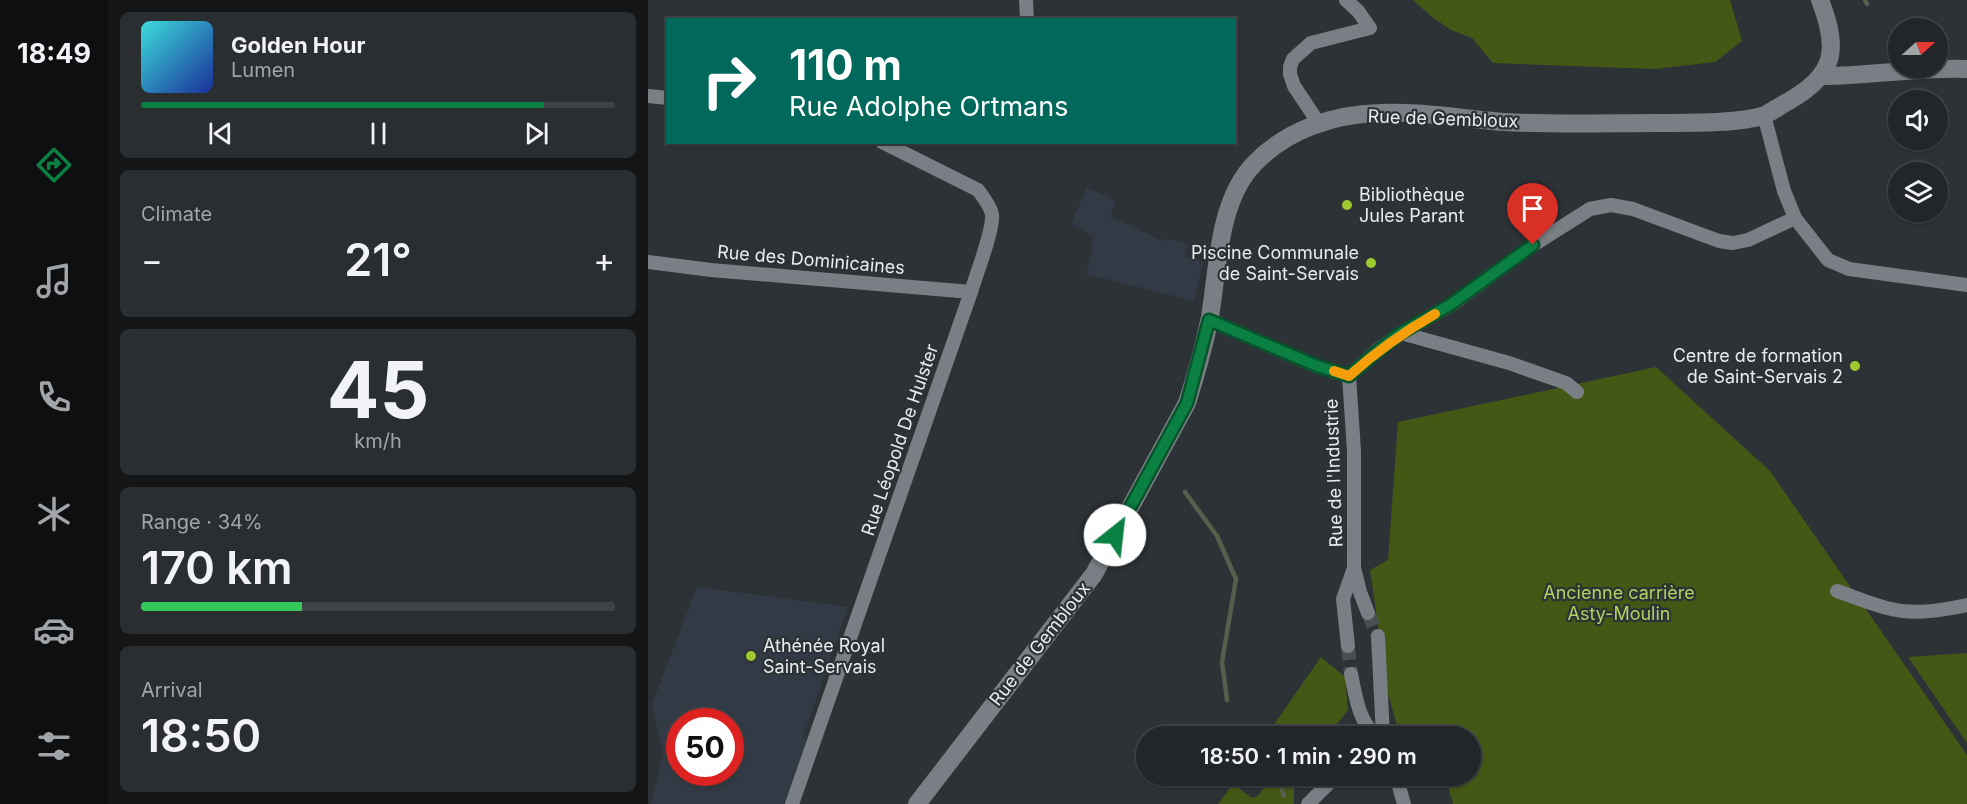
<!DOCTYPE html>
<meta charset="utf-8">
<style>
body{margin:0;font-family:Inter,sans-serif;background:#2a2e31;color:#f1f3f6;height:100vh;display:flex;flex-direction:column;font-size:22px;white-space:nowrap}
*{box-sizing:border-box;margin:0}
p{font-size:20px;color:#a2a5a8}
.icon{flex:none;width:33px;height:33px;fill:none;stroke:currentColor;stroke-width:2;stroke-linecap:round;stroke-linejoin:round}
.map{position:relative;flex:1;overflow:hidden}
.panel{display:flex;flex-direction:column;gap:12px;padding:12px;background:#131517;width:540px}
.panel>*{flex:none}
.top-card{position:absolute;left:18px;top:18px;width:570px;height:126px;border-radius:0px;box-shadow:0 2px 4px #0004,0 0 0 2px #3f4346;background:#00695c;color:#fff;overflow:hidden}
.needle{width:39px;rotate:69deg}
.tools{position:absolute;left:1240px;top:18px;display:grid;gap:12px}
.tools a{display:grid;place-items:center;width:60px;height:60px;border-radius:50%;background:#222629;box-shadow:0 2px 4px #0004,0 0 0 2px #3f4346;font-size:30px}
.speed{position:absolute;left:18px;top:708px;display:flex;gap:12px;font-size:30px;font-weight:700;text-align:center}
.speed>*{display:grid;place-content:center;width:78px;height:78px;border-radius:50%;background:#222629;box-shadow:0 2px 4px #0004,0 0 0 2px #3f4346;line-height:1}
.speed .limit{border:9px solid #d22;background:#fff;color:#111}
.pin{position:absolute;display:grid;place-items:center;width:51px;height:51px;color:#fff;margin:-62px -26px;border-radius:50% 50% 50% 0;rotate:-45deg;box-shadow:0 0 6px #0007}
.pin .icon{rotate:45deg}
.me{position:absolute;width:66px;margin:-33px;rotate:29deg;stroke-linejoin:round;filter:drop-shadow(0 0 4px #0008)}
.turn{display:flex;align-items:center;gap:21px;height:126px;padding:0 24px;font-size:27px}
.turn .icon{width:78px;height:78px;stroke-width:2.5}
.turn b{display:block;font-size:42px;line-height:51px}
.big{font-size:45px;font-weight:600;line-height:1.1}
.panel .widget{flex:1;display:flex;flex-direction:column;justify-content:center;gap:9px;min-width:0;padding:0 21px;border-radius:9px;background:#2a2e31}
.panel .dial{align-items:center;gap:0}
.dial b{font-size:78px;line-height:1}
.song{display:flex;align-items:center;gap:18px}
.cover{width:72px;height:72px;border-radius:9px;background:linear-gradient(135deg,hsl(180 70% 55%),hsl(230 70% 35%))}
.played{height:6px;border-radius:3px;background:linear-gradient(90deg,#0b8043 85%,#3f4346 85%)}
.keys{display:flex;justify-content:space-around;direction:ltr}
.heat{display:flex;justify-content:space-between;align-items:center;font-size:33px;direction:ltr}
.charge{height:9px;border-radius:4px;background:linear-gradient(90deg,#34c759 34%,#3f4346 0)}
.trip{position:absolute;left:488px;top:726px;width:345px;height:60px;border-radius:30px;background:#222629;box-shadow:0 2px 4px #0004,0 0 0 2px #3f4346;font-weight:600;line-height:60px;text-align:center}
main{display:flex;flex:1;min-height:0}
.tabs{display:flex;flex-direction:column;width:108px;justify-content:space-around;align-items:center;background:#0e0f10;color:#a2a5a8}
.tabs .icon{width:42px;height:42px}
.tabs .active{color:#0b8043}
.tabs b{font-size:27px;color:#f1f3f6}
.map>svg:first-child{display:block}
.built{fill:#323b45;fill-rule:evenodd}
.green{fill:#445816}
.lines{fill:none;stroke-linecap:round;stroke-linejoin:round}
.stream{stroke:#575f4c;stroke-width:4.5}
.street-tunnel{stroke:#494e53;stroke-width:14;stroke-dasharray:14 7;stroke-linecap:butt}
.street{stroke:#7a7f85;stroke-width:14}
.secondary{stroke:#7a7f85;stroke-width:18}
.route-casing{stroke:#07532c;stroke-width:15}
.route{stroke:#0b8043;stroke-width:10}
.slow{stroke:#f59e0b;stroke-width:10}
.poi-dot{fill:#9eca2f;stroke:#2d3237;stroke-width:2}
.labels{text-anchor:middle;stroke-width:4.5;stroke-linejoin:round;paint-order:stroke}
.street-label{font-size:18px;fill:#e9ecef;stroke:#2d3237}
.poi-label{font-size:18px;fill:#e9ecef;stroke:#2d3237;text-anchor:start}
.park-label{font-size:18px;fill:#aed460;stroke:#2d3237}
</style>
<main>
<nav class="tabs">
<b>18:49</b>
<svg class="icon active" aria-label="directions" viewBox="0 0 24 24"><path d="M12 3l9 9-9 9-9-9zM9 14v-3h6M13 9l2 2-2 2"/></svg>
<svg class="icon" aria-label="music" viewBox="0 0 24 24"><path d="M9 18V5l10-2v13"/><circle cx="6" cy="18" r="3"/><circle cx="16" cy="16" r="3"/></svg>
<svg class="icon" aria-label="phone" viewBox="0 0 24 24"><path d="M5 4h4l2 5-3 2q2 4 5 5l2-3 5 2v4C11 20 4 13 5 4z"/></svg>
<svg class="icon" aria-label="climate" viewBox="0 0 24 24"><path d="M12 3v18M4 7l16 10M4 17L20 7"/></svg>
<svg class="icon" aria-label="car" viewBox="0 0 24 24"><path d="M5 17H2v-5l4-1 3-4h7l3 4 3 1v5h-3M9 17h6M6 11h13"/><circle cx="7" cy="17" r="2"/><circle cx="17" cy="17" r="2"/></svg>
<svg class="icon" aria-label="filters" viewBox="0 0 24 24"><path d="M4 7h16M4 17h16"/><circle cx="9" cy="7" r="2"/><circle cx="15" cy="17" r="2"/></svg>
</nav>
<section class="panel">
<div class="widget">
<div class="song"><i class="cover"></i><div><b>Golden Hour</b><p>Lumen</p></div></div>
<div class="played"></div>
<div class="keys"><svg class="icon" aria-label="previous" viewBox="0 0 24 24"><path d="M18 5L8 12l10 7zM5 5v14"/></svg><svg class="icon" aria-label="pause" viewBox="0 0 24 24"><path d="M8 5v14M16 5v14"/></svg><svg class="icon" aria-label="next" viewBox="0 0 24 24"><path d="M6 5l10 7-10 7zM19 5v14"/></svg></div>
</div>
<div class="widget"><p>Climate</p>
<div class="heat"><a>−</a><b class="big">21°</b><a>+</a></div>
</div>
<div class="widget dial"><b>45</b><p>km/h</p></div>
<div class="widget"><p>Range · 34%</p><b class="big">170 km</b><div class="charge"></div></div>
<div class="widget"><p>Arrival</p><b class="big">18:50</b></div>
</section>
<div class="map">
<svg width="1319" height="804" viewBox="0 0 1319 804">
<rect width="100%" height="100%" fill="#2d3237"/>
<g class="built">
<path d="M 439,187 L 468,201 L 462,216 L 517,242 L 518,238 L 539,244 L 536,257 L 555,262 L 546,301 L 438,274 L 444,252 L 445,236 L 423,224 Z"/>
<path d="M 49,587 L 200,607 L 155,737 L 161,741 L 138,804 L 3,804 L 15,754 L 4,704 ZM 32,722 L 82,722 L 82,772 L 32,772 Z"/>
</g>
<g class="green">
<path d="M 765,0 L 1082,0 L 1094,41 L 1067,62 L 1007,69 L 845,63 L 824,38 L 803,30 L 784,17 Z"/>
<path d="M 1008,367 L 1122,471 L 1319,755 L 1319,804 L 805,804 L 797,776 L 822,776 L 822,736 L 752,736 L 740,694 L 722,570 L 740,560 L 750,422 Z"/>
<path d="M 1319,653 L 1319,743 L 1260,657 Z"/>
<path d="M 673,657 L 697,677 L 700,710 L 680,736 L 624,736 L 620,733 Z"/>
<path d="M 625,776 L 651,776 L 646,782 L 646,804 L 570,804 L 585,784 L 604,798 L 610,796 Z"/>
</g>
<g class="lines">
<g class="stream">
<path d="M 1217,0 L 1219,4"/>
<path d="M 537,492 L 569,536 L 588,579 L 574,662 L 579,700"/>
<path d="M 629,776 L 636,796"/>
</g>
<g class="street-tunnel">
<path d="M 720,613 L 730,636"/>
<path d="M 700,646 L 703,674"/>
</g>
<g class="street">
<path d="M 378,0 L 379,20"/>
<path d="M 0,96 L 20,98"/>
<path d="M 1116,115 L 1136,191 L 1147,218 L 1180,260 L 1201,269 L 1319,285"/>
<path d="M 670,122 L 646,86 L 642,74 L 642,67 L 645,59 L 663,43 L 722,28 L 710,11 L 698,0"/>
<path d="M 0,262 L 63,270 L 323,292"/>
<path d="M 561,320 L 668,366 L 701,376"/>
<path d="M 753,333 L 861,363 L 918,383 L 929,392"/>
<path d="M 701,376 L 731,349 L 753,333 L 803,305 L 885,245 L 942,209 L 963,205 L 985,209 L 1071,241 L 1085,243 L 1100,240 L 1147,218"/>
<path d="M 701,376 L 706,451 L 706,568 L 712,592 L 720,613"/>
<path d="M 1189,591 C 1207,597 1225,605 1243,609 C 1268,615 1295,610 1319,605"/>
<path d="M 730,636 L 735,736"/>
<path d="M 700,646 L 695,599 L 706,568"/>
<path d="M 703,674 C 708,697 710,720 728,736"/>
<path d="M 748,776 L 756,804"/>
<path d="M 144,804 L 323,292 C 328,275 346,229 344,214 C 342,205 335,197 330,190 L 234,142"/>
<path d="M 660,804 L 688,776"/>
</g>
<g class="secondary">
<path d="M 1174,76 C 1223,76 1270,67 1319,69"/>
<path d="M 269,804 L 446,574 L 539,403 C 548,375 556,346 562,317 C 570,269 570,201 606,164 C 638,130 686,114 732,113 C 773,111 816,119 857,122 C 908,125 960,123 1011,123 C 1037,123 1093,124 1117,115 C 1125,111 1133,105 1141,101 C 1188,74 1191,49 1172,0"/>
</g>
</g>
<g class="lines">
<g class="route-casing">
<path id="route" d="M 467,535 L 539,403 L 561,320 L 669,366 L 701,376 L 731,350 L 753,333 L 802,305 L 885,245"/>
</g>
<use href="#route" class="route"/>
<path class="slow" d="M 686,371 L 701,376 C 729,351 754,333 787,314"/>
</g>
<g class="poi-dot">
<circle cx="699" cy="205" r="6"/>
<circle cx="723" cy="263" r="6"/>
<circle cx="1207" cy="366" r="6"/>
<circle cx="103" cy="656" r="6"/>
</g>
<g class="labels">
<g class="street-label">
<text transform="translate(795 119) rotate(2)" y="6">Rue de Gembloux</text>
<text transform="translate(163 260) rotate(5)" y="6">Rue des Dominicaines</text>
<text transform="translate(252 440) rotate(-71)" y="6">Rue Léopold De Hulster</text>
<text transform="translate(686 473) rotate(-92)" y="6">Rue de l'Industrie</text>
<text transform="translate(392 644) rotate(-52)" y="6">Rue de Gembloux</text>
</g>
<g class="poi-label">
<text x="711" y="201">Bibliothèque<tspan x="711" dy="21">Jules Parant</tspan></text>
<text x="711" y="259" text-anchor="end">Piscine Communale<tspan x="711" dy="21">de Saint-Servais</tspan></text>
<text x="1195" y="362" text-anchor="end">Centre de formation<tspan x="1195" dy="21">de Saint-Servais 2</tspan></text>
<text x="115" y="652">Athénée Royal<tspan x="115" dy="21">Saint-Servais</tspan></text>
</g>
<g class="park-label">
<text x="971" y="599">Ancienne carrière<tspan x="971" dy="21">Asty-Moulin</tspan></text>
</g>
</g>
</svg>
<div class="tools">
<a><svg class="needle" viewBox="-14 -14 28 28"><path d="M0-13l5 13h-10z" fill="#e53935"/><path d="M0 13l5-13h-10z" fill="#a2a5a8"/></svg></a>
<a><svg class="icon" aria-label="sound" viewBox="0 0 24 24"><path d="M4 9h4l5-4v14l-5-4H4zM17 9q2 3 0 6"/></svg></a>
<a><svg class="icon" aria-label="layers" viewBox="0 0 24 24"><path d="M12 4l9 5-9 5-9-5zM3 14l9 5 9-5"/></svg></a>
</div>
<div class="speed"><div class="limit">50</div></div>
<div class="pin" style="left:885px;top:245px;background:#d93025"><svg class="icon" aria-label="arrive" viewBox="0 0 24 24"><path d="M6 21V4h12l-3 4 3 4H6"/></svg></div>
<svg class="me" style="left:467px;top:535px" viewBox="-20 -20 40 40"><circle r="19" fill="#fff"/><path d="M0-13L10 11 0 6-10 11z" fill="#0b8043"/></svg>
<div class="trip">18:50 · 1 min · 290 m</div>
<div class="top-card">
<div class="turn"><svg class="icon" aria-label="right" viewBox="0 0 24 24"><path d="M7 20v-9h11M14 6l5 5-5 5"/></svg><div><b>110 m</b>Rue Adolphe Ortmans</div></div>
</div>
</div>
</main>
